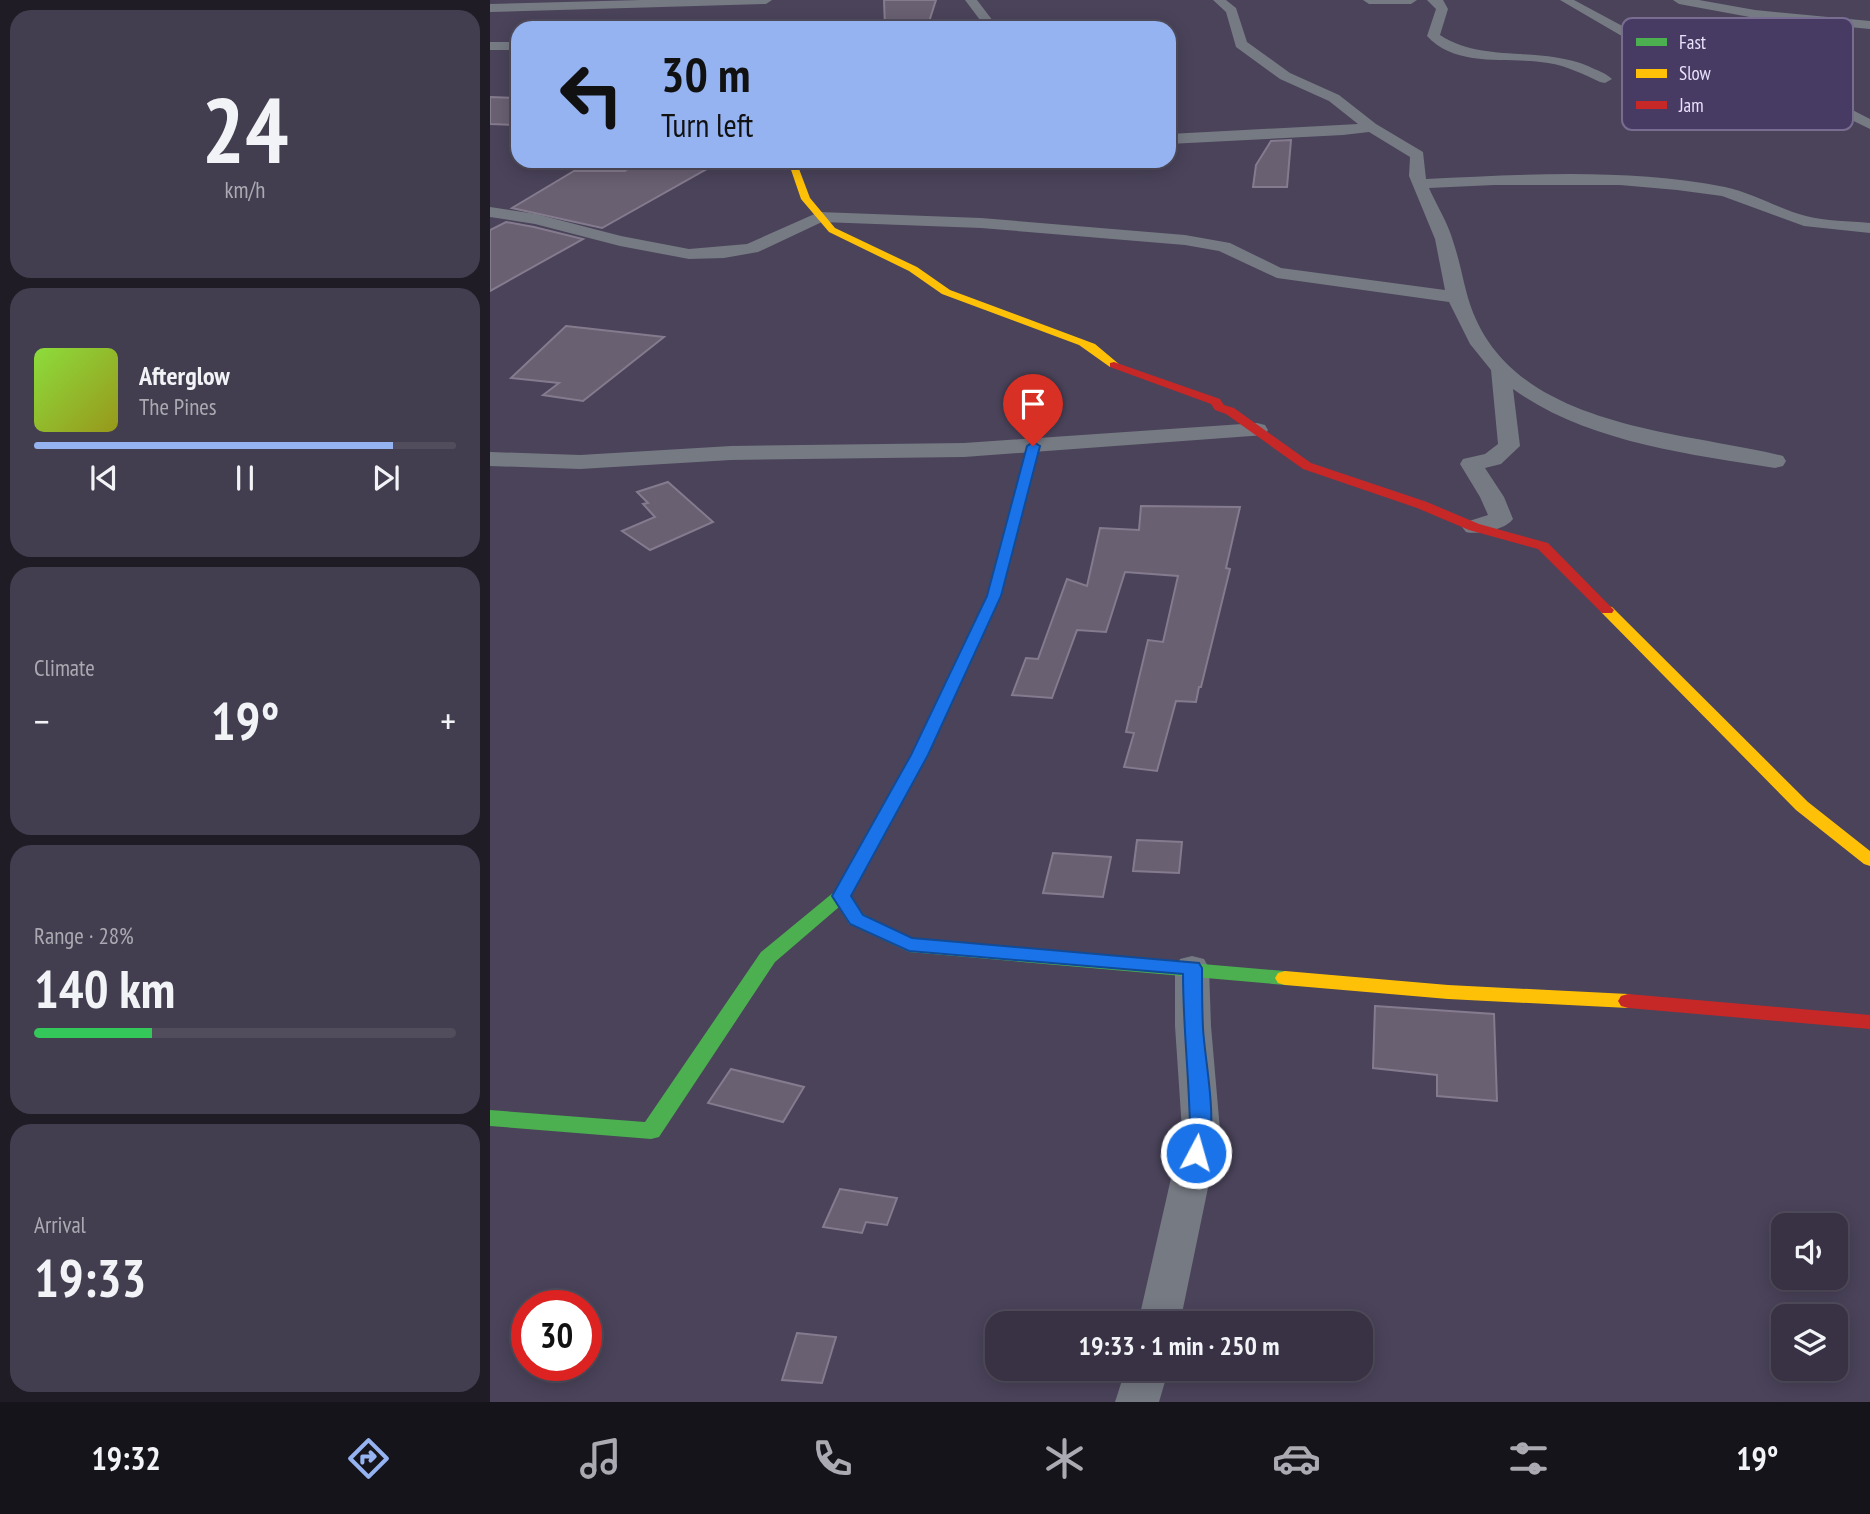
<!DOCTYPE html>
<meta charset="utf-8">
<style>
body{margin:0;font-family:"PT Sans Narrow",sans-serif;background:#433e4f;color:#f1f3f6;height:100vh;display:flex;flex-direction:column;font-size:26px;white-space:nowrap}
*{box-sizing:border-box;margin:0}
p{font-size:23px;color:#abaab2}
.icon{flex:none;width:38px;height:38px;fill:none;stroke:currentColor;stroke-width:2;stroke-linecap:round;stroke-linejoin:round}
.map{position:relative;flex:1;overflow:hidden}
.sheet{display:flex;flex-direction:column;gap:10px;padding:10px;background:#1f1c25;width:490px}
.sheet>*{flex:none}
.top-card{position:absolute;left:21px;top:21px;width:665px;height:147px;border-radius:21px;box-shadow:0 4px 18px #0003,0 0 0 2px #524d5d;background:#95b2f1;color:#111;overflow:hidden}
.fabs{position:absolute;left:1281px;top:1213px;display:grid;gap:14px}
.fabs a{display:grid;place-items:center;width:77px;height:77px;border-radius:14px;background:#383244;box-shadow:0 4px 18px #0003,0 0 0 2px #524d5d;font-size:35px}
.speed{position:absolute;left:21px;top:1290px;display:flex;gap:14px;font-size:35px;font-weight:700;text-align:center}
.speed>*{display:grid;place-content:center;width:91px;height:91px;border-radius:50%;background:#383244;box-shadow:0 4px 18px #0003,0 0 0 2px #524d5d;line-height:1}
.speed .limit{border:10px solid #d22;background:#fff;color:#111}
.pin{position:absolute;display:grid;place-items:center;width:60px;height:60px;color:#fff;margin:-72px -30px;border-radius:50% 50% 50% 0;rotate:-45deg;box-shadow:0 0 7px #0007}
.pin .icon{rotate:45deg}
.me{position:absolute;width:77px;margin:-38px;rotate:6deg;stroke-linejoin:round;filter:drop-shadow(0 0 5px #0008)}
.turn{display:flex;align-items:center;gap:24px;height:147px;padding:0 35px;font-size:32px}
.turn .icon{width:91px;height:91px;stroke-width:2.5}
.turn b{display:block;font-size:49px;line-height:60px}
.big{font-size:52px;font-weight:700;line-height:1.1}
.sheet .tile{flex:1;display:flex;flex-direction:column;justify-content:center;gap:10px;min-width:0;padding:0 24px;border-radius:21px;background:#433e4f}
.sheet .dial{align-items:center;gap:0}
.dial b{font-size:91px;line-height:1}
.song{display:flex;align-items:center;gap:21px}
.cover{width:84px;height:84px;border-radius:10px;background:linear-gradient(135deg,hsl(90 70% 55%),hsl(60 70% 35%))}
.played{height:7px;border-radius:4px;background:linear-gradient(90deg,#95b2f1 85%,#524d5d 85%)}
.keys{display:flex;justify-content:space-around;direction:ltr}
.heat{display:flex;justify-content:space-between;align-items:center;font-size:38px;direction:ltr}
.charge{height:10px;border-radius:5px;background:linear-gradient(90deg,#34c759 28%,#524d5d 0)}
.trip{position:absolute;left:495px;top:1311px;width:388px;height:70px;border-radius:21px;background:#383244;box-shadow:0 4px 18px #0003,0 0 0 2px #524d5d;font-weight:700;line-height:70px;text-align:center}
.menu{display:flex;height:112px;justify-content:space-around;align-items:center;background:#16141b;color:#abaab2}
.menu .icon{width:49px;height:49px}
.menu .active{color:#95b2f1}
.menu b{font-size:32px;color:#f1f3f6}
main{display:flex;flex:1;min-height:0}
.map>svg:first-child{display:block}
.building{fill:#696072;stroke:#857b8e;stroke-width:2}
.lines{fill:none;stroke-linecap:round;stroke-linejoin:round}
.street{fill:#767a83;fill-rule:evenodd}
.fast{fill:#4caf50;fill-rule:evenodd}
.slow{fill:#ffc107;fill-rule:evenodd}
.jam{fill:#c62828;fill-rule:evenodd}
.route{fill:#1a73e8;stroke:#114b97;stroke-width:2}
.key{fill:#473a63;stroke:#786c91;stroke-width:2}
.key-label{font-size:19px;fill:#e9e2fb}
</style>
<main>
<section class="sheet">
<div class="tile dial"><b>24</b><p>km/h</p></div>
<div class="tile">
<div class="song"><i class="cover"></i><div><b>Afterglow</b><p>The Pines</p></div></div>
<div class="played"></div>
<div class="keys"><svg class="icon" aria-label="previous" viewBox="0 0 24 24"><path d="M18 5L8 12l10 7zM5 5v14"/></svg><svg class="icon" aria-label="pause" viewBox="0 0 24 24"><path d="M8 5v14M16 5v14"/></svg><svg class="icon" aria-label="next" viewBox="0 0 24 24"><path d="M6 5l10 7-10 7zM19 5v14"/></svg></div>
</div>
<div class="tile"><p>Climate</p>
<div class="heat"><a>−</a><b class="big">19°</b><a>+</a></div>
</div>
<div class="tile"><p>Range · 28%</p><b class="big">140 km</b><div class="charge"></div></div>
<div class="tile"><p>Arrival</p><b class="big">19:33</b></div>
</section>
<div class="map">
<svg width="1380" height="1402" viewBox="0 0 1380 1402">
<rect width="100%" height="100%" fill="#4a435a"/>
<g class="building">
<path d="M 394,0 L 446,0 L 437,28 L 395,28 Z"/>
<path d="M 0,97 L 28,98 L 28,125 L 0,124 Z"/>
<path d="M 801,140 L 797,187 L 763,187 L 766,165 L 781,141 Z"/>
<path d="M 144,163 L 222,166 L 112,228 L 22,208 L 84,171 L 135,171 Z"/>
<path d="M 16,222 L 44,227 L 93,239 L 0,291 L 0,230 Z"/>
<path d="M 76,326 L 174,337 L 93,401 L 53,395 L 69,383 L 21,378 Z"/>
<path d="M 178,482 L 223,522 L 160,550 L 132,531 L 165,517 L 153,504 L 158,503 L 147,492 Z"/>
<path d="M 651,506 L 750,507 L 736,568 L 740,569 L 711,687 L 709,687 L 706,702 L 686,701 L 667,771 L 634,767 L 644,733 L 636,732 L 658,640 L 673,642 L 688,576 L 635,572 L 616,632 L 587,630 L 562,698 L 522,695 L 536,658 L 548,659 L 577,579 L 597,586 L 610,528 L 649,530 Z"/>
<path d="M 647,840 L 692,842 L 689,873 L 643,871 Z"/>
<path d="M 563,853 L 621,857 L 613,897 L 553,893 Z"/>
<path d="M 885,1006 L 1004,1014 L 1007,1101 L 947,1096 L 947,1075 L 883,1068 Z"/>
<path d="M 241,1069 L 314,1087 L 293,1122 L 218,1103 Z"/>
<path d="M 350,1189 L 407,1198 L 397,1225 L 376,1222 L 372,1233 L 333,1227 Z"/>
<path d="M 307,1333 L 346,1337 L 332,1383 L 292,1380 Z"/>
</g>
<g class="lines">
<g class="street">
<path d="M 151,0 L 282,0 L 276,4 L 0,12 L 0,4 Z"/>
<path d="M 475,0 L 487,0 L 503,21 C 496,29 487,28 477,28 L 490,20 Z"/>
<path d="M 723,0 L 736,0 L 746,8 L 757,42 L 800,73 L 849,95 L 886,124 L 933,152 L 936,179 C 1035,174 1138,168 1235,187 C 1263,193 1289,209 1316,216 C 1336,221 1359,221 1380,223 L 1380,233 L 1314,226 L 1232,196 L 1187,190 L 1130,185 L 1004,185 L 939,188 C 947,206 958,223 963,241 C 976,280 974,304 998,341 C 1057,429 1200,433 1293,456 L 1296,461 L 1293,466 L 1285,468 C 1198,454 1096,442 1023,389 L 1030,446 L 1011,464 L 995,468 L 1014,497 L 1023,519 C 1015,530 988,535 976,532 L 972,527 L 976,522 L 998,515 L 990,497 L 970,464 L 973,459 L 995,454 L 1008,444 L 1001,370 L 980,344 L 959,302 L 787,278 L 729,251 L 695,245 L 491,228 L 332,222 L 268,252 L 234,258 L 199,259 L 130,246 L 45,224 L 0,217 L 0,207 L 46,214 L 131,236 L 199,249 L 257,244 L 329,212 L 491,218 L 695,235 L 740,243 L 791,268 L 955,290 L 945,239 L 919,176 L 920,157 L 879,132 L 853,135 L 679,144 L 679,134 L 868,124 L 839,101 L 790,79 L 746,47 L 736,12 Z"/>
<path d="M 873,0 L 927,0 L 921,4 L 879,4 Z"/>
<path d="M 937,0 L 953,0 L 958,9 L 950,35 C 992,63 1049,46 1098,66 C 1106,70 1116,73 1122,79 L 1115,83 L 1110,82 C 1093,74 1077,66 1058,63 C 1019,56 967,69 937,36 L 946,9 Z"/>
<path d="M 1070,0 L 1084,0 L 1138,29 L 1208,54 L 1293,74 L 1321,93 L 1343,100 L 1380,119 L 1380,129 L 1333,106 L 1311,99 L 1283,80 L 1199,60 L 1130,35 Z"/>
<path d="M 1183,0 L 1209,0 L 1265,10 L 1380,21 L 1380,29 L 1265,18 L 1189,4 Z"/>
<rect x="0" y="42" width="28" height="8"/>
<path d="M 767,423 L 775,425 L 778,430 L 775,435 L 474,457 L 241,460 L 90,469 L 0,466 L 0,452 L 90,455 L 241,446 L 474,443 Z"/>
<path d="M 702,956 L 714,959 L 719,968 L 721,1026 L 730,1130 L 690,1323 L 648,1323 L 692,1130 L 685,1026 L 685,968 L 690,959 Z"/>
<path d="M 636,1368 L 679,1368 L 669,1402 L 625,1402 Z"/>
</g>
<path class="fast" d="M 396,809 L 405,815 L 360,896 L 373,914 L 422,939 L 795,971 L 802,973 L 805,978 L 802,983 L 795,985 L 419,952 L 359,924 L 349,907 L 285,962 L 169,1137 L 161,1139 L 0,1126 L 0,1110 L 155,1122 L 271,952 L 344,892 L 387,815 Z"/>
<g class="slow">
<path d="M 298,161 L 306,161 L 320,198 L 345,228 L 427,267 L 460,290 L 605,344 L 630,365 L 620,367 L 589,345 L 452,294 L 419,271 L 339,232 L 311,199 Z"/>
<path d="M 543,442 L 549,446 L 511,596 L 437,755 L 405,815 L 402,819 L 390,819 L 387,815 L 421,755 L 497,596 L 537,446 Z"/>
<path d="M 1117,606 L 1122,607 L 1318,802 L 1380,851 L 1380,866 L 1374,864 L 1306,810 L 1112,613 L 1110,610 L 1112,607 Z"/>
<path d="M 795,971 L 958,985 L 1138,994 L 1145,996 L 1148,1001 L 1145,1006 L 1138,1008 L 958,999 L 795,985 L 788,983 L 785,978 L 788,973 Z"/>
</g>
<g class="jam">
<path d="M 624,362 L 730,399 L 734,405 L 744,408 L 821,463 L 937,502 L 989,524 L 1058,543 L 1124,610 L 1122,613 L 1112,613 L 1048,549 L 979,530 L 927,508 L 813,469 L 736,414 L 725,410 L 721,404 L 620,367 L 620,363 Z"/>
<path d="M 1138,994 L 1380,1015 L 1380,1029 L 1138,1008 L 1131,1006 L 1128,1001 L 1131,996 Z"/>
</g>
</g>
<path class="route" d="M 543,442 L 550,446 L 511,596 L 438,755 L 361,896 L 373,915 L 422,938 L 709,963 L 712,968 C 712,988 712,1008 713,1028 C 715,1065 730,1127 714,1159 L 706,1161 L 698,1159 C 693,1148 700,1138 700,1127 C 699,1076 693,1025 693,974 L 419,951 L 360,924 L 342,896 L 421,755 L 497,596 L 537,446 Z"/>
<rect x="1132" y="18" width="231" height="112" rx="10" class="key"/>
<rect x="1146" y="38" width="31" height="8" fill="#4caf50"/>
<rect x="1146" y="69" width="31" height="9" fill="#ffc107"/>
<rect x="1146" y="101" width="31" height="8" fill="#c62828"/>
<g class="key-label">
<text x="1189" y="49">Fast</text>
<text x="1189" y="80">Slow</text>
<text x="1189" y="112">Jam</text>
</g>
</svg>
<div class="fabs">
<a><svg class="icon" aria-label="sound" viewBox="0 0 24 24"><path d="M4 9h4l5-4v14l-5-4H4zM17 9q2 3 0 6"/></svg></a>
<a><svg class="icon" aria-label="layers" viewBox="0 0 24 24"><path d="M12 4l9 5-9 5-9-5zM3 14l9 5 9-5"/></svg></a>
</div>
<div class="speed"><div class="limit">30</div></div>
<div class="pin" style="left:543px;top:446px;background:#d93025"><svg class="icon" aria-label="arrive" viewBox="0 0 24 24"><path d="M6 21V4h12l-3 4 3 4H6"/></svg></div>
<svg class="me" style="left:706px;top:1153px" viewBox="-20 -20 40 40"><circle r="17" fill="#1a73e8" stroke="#fff" stroke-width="3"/><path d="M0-11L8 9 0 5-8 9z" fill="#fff"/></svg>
<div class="trip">19:33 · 1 min · 250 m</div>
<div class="top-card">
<div class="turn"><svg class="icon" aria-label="left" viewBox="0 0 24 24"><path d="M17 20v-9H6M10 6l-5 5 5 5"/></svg><div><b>30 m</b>Turn left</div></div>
</div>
</div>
</main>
<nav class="menu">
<b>19:32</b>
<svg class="icon active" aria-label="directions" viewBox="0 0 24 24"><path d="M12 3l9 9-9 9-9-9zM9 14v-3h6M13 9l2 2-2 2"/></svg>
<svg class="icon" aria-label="music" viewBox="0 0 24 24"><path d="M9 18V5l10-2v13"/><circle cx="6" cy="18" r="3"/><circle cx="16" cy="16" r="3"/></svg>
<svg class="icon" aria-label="phone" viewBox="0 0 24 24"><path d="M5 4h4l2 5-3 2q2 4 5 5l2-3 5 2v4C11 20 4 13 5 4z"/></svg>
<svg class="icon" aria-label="climate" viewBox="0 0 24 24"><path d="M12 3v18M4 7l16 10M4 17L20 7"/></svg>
<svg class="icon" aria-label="car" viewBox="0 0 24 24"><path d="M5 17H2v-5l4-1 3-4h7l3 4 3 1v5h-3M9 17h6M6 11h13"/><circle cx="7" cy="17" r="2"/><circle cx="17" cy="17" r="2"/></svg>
<svg class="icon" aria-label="filters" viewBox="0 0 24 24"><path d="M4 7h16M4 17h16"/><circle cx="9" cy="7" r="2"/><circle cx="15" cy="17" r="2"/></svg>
<b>19°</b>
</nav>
